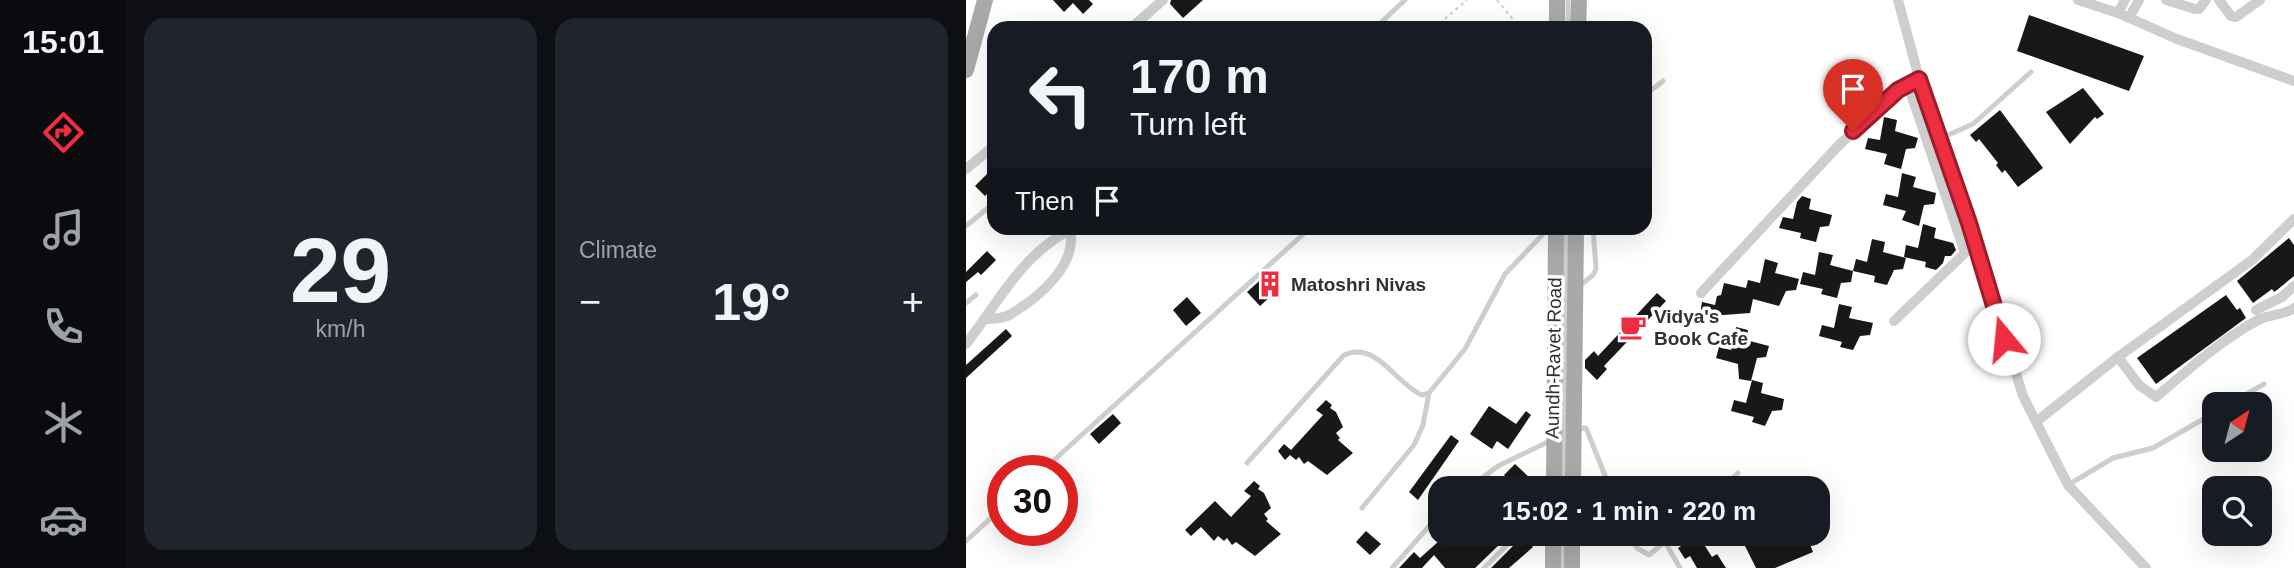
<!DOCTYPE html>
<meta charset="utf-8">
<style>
body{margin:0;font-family:Arial,sans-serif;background:#20242c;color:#f1f3f6;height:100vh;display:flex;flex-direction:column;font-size:26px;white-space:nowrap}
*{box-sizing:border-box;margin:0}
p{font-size:23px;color:#9ea1a6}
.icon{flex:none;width:38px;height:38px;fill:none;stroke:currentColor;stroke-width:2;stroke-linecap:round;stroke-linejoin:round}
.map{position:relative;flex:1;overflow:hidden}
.details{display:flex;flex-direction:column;gap:18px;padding:18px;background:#0d0f14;width:840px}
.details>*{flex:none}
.top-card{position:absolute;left:21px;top:21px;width:665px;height:214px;border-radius:21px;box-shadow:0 7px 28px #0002;background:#171b24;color:#f1f3f6;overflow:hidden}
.needle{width:46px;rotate:36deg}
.controls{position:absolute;left:1236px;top:392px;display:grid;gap:14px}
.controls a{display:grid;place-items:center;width:70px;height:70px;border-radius:14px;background:#171b24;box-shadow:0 7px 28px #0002;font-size:35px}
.speed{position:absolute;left:21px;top:455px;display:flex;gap:14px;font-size:35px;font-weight:700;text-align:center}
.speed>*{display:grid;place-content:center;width:91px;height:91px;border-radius:50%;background:#171b24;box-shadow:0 7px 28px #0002;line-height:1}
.speed .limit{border:10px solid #d22;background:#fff;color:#111}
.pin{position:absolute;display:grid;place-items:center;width:60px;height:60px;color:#fff;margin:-72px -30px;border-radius:50% 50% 50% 0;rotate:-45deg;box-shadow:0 0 7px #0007}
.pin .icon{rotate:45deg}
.me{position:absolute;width:77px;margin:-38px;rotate:343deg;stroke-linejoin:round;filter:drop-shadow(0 0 5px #0008)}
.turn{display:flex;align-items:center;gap:24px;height:147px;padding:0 28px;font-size:32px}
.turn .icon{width:91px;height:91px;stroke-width:2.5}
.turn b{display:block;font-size:49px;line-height:60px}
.then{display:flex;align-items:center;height:66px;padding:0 28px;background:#0003;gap:14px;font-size:26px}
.big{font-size:52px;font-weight:800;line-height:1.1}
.details .tile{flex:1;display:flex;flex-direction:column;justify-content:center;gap:10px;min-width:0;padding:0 24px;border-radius:21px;background:#20242c}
.details .dial{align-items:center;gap:0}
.dial b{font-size:91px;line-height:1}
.heat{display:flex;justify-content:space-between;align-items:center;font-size:38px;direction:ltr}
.details .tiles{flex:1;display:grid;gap:18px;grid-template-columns:repeat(2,1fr)}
.trip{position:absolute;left:462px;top:476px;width:402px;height:70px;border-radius:21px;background:#171b24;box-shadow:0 7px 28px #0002;font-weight:800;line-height:70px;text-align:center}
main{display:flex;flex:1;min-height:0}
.dock{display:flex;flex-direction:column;width:126px;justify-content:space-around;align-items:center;background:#090b0e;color:#9ea1a6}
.dock .icon{width:49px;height:49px}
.dock .on{color:#ee2d40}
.dock b{font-size:32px;color:#f1f3f6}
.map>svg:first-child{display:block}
.building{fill:#181818}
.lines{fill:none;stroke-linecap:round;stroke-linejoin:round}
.path{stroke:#cecece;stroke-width:2;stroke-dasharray:3.5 3.5;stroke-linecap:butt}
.service{stroke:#cecece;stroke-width:5}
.minor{stroke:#cecece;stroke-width:10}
.primary{stroke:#a9a9a9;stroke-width:16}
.route-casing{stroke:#9b1d2a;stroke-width:18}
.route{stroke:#ee2d40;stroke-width:12}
.labels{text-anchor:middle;stroke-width:7;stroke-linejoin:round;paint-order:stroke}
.poi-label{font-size:19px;font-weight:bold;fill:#313131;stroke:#fff;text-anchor:start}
.street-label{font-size:19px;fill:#313131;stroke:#fff}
</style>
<main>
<nav class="dock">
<b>15:01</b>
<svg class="icon on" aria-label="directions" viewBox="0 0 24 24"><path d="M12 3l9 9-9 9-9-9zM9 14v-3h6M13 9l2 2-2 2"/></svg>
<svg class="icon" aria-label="music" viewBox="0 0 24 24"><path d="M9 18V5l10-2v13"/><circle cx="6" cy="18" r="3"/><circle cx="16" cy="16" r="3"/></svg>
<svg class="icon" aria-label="phone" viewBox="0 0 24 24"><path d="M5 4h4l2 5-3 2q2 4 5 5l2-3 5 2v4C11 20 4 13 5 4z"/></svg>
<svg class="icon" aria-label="climate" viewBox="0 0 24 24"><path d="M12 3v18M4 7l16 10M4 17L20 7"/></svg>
<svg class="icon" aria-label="car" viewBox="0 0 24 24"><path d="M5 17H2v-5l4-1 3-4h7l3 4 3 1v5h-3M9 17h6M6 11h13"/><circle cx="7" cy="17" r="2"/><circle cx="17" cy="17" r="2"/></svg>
</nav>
<section class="details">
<div class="tiles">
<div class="tile dial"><b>29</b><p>km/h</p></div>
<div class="tile"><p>Climate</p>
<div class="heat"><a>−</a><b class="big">19°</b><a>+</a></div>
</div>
</div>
</section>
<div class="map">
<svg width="1328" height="568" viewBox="0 0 1328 568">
<rect width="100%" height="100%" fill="#fff"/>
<g class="building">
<path d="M 87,0 L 123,0 L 127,4 L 117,14 L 107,3 L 98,12 Z"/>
<path d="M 205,0 L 237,0 L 217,18 L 204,4 Z"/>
<path d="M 1063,15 L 1178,56 L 1163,91 L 1051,51 Z"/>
<path d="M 1117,88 L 1138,114 L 1131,119 L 1129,117 L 1104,144 L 1080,112 Z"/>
<path d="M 1034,110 L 1077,168 L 1052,187 L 1039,170 L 1036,173 L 1030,165 L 1032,163 L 1013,139 L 1010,142 L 1004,135 Z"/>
<path d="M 918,117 L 931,120 L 929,131 L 952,138 L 949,148 L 940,149 L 935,169 L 918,164 L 921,154 L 899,149 L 902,138 L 914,140 Z"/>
<path d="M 936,173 L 950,177 L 947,187 L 970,193 L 968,204 L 958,205 L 953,226 L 936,220 L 940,211 L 917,205 L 920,194 L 932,197 Z"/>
<path d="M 21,174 L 28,181 L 28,187 L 19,196 L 9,186 Z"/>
<path d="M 836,196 L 845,199 L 843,209 L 866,215 L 863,226 L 854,227 L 850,242 L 834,238 L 835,233 L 813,228 L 817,217 L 827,219 L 831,202 Z"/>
<path d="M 957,224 L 970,228 L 968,238 L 987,243 L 990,250 L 985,256 L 979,256 L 977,263 L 970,270 L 959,267 L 960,262 L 938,257 L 940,245 L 952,248 Z"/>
<path d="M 1323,238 L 1328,245 L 1328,276 L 1311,290 L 1308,292 L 1306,289 L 1287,303 L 1271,281 Z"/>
<path d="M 906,239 L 919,242 L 917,252 L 940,258 L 937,269 L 928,270 L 921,285 L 908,282 L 909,276 L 887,271 L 890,259 L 901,262 Z"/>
<path d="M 21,251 L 30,260 L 15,275 L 12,272 L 0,282 L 0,272 Z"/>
<path d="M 853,252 L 867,255 L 864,265 L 887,271 L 885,282 L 875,283 L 871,298 L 855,294 L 857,289 L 834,284 L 837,272 L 849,275 Z"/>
<path d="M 799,259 L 812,263 L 809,273 L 833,279 L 830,290 L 820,291 L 813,306 L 787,299 L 784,313 L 744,316 L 734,314 L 736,302 L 749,305 L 751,296 L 755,295 L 758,283 L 780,288 L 782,280 L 794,283 Z"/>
<path d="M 301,274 L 315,287 L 294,306 L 281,292 Z"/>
<path d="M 691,293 L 700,301 L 638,366 L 641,369 L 631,380 L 619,368 L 619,360 L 628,351 L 632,356 Z"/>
<path d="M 1260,295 L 1271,310 L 1274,308 L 1280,318 L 1190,384 L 1171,358 Z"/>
<path d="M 221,297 L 235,313 L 220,326 L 207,310 Z"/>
<path d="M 873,304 L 886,307 L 883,318 L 907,323 L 904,335 L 894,336 L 887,350 L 874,347 L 876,342 L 853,336 L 856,325 L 868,328 Z"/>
<path d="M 770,327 L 782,330 L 780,340 L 803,346 L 800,357 L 791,358 L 785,381 L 773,379 L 772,364 L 750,358 L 753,347 L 765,350 Z"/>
<path d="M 40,329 L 46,336 L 0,378 L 0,365 Z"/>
<path d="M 786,380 L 797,383 L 795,393 L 818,399 L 816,410 L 806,411 L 799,426 L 786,422 L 788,417 L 765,411 L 768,400 L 780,403 Z"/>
<path d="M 360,400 L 366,405 L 364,408 L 370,412 L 377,427 L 370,433 L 374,438 L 372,440 L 387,453 L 361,475 L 342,461 L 338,464 L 333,457 L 330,460 L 324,455 L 319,460 L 312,451 L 318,444 L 325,450 L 357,415 L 350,410 Z"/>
<path d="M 523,406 L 550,424 L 560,411 L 565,415 L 542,449 L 531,441 L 526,449 L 504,434 Z"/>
<path d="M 147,414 L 155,423 L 133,444 L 124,434 Z"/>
<path d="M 485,435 L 493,441 L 452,500 L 443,492 Z"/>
<path d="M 549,464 L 565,479 L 556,488 L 551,488 L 538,475 Z"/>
<path d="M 288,481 L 294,486 L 292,489 L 298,493 L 305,508 L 298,514 L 302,519 L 300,521 L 315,534 L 289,556 L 270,542 L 266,545 L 261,538 L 258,541 L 252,536 L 248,541 L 235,527 L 225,536 L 219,530 L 249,501 L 265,517 L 285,496 L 278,491 Z"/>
<path d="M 400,531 L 415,544 L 404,555 L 390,542 Z"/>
<path d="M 466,534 L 527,534 L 535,543 L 509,568 L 479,568 L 468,555 L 456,568 L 433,568 L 448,552 L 454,558 L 473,541 Z"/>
<path d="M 773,534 L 803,534 L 806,540 L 819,534 L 840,534 L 847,552 L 809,568 L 790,568 Z"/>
<path d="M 732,535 L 746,557 L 751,554 L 760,568 L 731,568 L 724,556 L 719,559 L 712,548 Z"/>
<path d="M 557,536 L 567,547 L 543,568 L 525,568 Z"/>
</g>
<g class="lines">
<g class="path">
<path d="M 531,0 L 554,28"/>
<path d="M 468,28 L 501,0"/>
</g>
<g class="service">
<path d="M 409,28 L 439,0"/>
<path d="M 602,28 L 602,0"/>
<path d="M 679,95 L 697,81"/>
<path d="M 973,139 L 1007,124 L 1065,72"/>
<path d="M 0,226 L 28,203"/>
<path d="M 612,287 L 627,275 L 630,269 L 627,228"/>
<path d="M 0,303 L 10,295"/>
<path d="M 1263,404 L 1298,384"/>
<path d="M 609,429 L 620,428 L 644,488"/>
<path d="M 281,463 L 378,355 C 410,340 430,384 456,395 L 463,393"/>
<path d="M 76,471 L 344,228"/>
<path d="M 1102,485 L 1147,458 L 1187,448 L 1248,413"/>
<path d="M 503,488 L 532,466 L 584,441"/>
<path d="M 597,488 L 600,228"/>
<path d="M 756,488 L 772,473"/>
<path d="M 396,508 L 448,445 L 457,425 L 463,393 L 499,349 L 539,274 L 583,228"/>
<path d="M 663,534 L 671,548 L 683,555 L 708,534"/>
<path d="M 0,541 L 37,507"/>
<path d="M 699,542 L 714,568"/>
<path d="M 426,568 L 474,514"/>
<path d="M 518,568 L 552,534"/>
<path d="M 597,568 L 597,534"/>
</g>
<g class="minor">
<path d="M 932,0 L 960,104 L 1003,223 L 1057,396 L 1102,485 L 1180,568"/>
<path d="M 1112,0 L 1152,13 L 1211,39 L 1328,81"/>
<path d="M 1200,0 L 1229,9 L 1233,9 L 1240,0"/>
<path d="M 1253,0 L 1265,16 L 1270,17 L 1294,0"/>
<path d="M 1152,13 L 1159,0"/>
<path d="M 1163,18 L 1173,0"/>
<path d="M 165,28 L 197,0"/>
<path d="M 0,169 L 28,146"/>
<path d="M 735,293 L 873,145 L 932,91 L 953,79"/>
<path d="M 1290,310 L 1316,297 L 1328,286"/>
<path d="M 928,321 L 999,253 L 942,85"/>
<path d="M 0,344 C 32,303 56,254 104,230 C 112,265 72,298 45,314 C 37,319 27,319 18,319"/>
<path d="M 1152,357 L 1173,385 L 1190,397 C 1222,370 1255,340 1292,320 C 1303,314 1317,316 1328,308"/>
<path d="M 1071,421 L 1152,357 L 1286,260 L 1328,219"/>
</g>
<g class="primary">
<path d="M 591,28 L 591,0"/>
<path d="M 612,28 L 613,0"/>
<path d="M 0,70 L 19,0"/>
<path d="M 588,488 L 590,228"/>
<path d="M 607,488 L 610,228"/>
<path d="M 587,568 L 587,534"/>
<path d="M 606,568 L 606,534"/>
</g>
</g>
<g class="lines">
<g class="route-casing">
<path id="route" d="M 887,131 L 932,90 L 953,79 L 1003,223 L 1038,339"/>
</g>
<use href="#route" class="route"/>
</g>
<defs>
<g id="building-bare" transform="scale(2.1)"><path d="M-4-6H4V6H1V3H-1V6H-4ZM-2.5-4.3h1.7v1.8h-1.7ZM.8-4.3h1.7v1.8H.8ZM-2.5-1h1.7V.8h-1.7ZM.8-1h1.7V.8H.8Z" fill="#ee2d40" stroke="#fff" stroke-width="2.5" paint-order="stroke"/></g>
<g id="cafe-bare" transform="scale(2.1)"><path d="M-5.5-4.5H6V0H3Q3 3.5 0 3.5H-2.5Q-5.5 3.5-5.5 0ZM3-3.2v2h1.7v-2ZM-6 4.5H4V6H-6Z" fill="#ee2d40" stroke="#fff" stroke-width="2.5" paint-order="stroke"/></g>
</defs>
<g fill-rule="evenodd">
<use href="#building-bare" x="304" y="284"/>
<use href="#cafe-bare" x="667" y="327"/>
</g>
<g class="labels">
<g class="poi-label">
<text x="325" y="291">Matoshri Nivas</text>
<text x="688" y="323">Vidya's<tspan x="688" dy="22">Book Cafe</tspan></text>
</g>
<g class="street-label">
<text transform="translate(587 358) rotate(-89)" y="7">Aundh-Ravet Road</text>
</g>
</g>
</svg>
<div class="controls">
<a><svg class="needle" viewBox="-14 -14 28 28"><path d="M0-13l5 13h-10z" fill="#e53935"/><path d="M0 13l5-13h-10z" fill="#9ea1a6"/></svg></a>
<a><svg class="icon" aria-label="search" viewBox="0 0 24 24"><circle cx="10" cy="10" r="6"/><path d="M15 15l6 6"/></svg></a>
</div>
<div class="speed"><div class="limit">30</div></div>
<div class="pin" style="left:887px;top:131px;background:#d93025"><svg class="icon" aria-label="arrive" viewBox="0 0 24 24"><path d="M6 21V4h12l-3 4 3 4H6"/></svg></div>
<svg class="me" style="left:1038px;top:339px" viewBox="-20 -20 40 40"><circle r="19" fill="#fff"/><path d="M0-13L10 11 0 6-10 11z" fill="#ee2d40"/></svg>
<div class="trip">15:02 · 1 min · 220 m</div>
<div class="top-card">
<div class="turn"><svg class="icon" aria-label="left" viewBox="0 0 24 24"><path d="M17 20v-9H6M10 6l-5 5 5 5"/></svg><div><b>170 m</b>Turn left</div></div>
<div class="then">Then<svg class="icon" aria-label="arrive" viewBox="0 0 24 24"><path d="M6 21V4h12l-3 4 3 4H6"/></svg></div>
</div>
</div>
</main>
